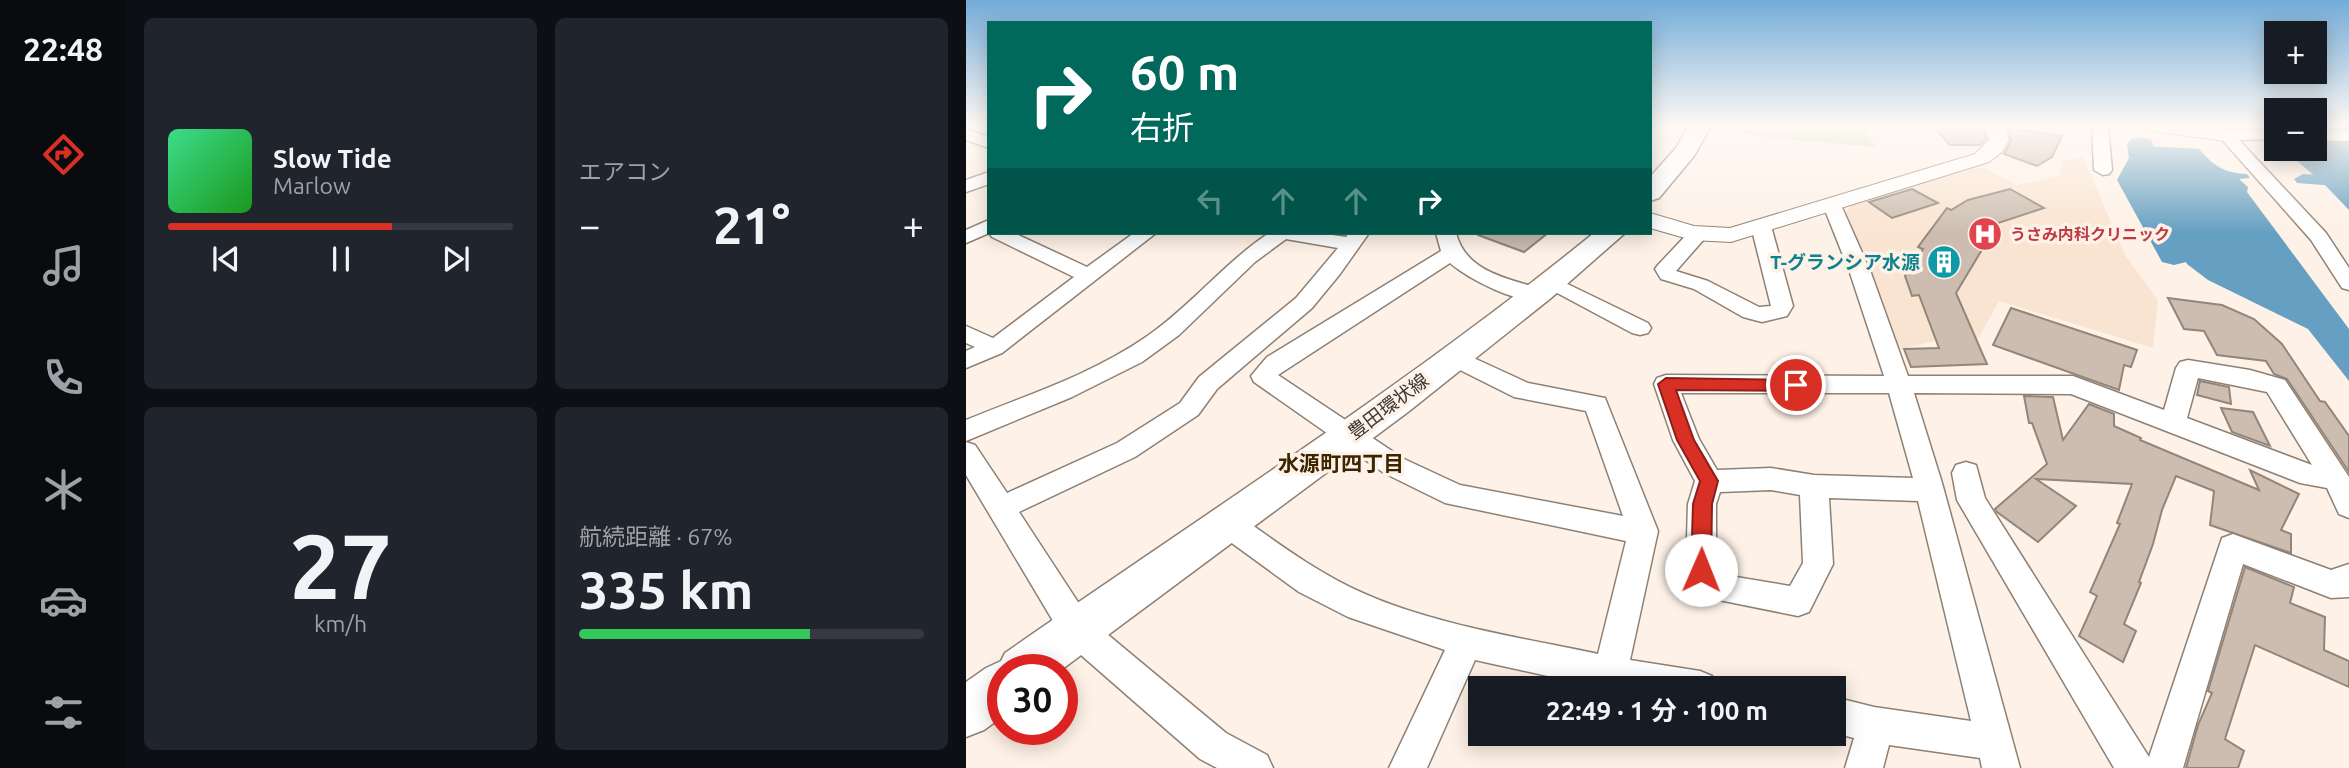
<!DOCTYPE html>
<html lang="ja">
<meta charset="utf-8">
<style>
body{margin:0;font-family:Ubuntu,"Noto Sans JP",sans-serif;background:#20242c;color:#f1f3f6;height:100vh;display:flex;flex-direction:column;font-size:26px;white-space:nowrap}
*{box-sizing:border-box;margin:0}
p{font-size:23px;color:#9ea1a6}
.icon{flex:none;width:38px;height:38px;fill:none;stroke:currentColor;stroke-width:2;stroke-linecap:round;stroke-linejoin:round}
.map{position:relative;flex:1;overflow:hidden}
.details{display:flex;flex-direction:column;gap:18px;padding:18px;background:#0d0f14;width:840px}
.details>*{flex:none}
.hud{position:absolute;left:21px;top:21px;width:665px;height:214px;border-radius:0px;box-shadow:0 4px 18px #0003;background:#00695c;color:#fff;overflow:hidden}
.controls{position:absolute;left:1298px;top:21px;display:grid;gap:14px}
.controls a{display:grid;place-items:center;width:63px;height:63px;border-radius:0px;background:#171b24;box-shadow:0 4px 18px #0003;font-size:35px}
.speed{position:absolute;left:21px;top:654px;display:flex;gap:14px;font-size:35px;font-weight:700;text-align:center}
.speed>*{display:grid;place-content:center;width:91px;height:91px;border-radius:50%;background:#171b24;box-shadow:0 4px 18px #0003;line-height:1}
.speed .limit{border:10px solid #d22;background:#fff;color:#111}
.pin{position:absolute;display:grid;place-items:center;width:60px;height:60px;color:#fff;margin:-30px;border:4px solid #fff;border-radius:50%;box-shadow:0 2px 7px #0007}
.me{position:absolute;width:77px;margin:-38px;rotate:1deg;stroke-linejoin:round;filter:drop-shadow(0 0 5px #0008)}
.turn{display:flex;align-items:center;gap:24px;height:147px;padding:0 28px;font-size:32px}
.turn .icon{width:91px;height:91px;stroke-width:2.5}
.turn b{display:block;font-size:49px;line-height:60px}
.lanes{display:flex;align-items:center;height:66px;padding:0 28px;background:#0003;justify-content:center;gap:35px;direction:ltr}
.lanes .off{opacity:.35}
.big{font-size:52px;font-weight:700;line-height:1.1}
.details .widget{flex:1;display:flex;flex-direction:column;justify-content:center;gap:10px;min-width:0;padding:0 24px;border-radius:10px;background:#20242c}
.details .dial{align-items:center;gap:0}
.dial b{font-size:91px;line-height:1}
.song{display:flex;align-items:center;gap:21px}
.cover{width:84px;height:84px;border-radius:10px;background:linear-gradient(135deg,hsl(150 70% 55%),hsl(120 70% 35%))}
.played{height:7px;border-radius:4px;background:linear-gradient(90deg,#d93025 65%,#363941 65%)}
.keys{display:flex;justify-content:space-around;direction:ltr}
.heat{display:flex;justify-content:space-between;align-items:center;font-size:38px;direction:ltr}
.charge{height:10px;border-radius:5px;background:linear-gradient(90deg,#34c759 67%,#363941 0)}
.details .tiles{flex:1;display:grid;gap:18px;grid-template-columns:repeat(2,1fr)}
.trip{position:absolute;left:502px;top:676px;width:378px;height:70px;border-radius:0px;background:#171b24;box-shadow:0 4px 18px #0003;font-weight:700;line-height:70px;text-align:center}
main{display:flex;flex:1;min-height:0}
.menu{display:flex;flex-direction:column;width:126px;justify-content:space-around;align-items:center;background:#090b0e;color:#9ea1a6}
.menu .icon{width:49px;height:49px}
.menu .active{color:#d93025}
.menu b{font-size:32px;color:#f1f3f6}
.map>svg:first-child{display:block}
.built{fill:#f9e4d1}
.green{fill:#bfe1b5}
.water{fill:#659fc1}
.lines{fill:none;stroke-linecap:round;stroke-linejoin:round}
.canal{fill:#659fc1;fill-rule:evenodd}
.river{fill:#659fc1;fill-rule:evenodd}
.building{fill:#ccbdb0;stroke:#938579;stroke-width:2}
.minor-casing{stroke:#8e8074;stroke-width:3}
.tertiary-casing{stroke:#8e8074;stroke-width:2}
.secondary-casing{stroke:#8e8074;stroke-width:3}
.minor{fill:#fff;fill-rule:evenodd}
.tertiary{fill:#fff;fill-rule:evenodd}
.secondary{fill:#fff;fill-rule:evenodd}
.route{fill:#d93025;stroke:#8d1f18;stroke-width:2}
.labels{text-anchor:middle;stroke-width:7;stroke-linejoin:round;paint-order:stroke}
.far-health-label{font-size:16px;font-weight:bold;fill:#be3a42;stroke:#fef1e7;text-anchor:start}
.culture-label{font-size:19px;font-weight:bold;fill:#0d838f;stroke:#fef1e7;text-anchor:end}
.street-label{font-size:19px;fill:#3d3732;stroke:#fef1e7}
.neighbourhood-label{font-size:21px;font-weight:bold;fill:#3b2500;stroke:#fef1e7}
</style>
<main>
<nav class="menu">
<b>22:48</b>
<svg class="icon active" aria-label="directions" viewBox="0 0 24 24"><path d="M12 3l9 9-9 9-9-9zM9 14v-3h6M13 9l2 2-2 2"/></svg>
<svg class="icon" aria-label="music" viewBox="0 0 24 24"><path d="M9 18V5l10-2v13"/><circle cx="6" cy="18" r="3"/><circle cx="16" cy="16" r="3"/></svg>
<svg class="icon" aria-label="phone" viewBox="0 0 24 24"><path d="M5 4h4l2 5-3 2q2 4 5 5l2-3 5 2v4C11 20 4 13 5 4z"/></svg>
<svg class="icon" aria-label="climate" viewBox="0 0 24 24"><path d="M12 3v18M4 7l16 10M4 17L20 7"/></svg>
<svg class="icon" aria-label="car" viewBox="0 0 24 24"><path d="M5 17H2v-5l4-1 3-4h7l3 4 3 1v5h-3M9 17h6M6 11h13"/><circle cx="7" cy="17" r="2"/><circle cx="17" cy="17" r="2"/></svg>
<svg class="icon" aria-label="filters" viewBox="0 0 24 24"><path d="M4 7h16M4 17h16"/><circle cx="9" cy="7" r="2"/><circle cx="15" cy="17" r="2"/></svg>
</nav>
<section class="details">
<div class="tiles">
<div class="widget">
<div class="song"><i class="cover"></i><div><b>Slow Tide</b><p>Marlow</p></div></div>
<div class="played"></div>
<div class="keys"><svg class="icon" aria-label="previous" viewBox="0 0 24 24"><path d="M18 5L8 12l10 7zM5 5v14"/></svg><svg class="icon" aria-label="pause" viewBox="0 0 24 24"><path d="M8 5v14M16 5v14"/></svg><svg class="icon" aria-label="next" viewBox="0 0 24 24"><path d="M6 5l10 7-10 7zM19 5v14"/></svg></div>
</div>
<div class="widget"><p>エアコン</p>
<div class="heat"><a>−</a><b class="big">21°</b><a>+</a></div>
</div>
<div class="widget dial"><b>27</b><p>km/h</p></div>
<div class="widget"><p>航続距離 · 67%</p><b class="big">335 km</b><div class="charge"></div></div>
</div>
</section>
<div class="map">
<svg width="1383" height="768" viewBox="0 0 1383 768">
<rect width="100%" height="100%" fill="#fef1e7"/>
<path class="built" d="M 1117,157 L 1159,255 L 1192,300 L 1187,348 L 1033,301 L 1011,341 L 970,341 L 933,349 L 880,212 L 884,206 L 898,199 L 1016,167 L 1051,185 L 1094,176 L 1096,161 Z"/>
<path class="green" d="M 754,126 L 895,126 L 910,147 L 795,137 Z"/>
<g class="water">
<path d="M 1349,126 L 1383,126 L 1383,210 L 1358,184 L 1317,149 L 1349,149 Z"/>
<path d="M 1182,146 L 1233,149 C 1248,166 1258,173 1281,174 L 1284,178 L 1273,179 L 1282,187 L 1281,192 L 1383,329 L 1383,381 L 1342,329 L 1242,280 L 1221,264 L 1176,185 L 1174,176 L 1185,163 L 1187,156 Z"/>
</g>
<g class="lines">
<path class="canal" d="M 1337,174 L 1383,177 L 1383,187 L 1331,183 L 1328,179 Z"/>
<path class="river" d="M 1175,137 L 1185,139 L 1193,158 L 1181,180 L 1225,255 L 1220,262 L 1208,265 L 1196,262 L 1151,180 L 1163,158 L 1161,145 L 1165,139 Z"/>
</g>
<g class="building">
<path d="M 967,126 L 1016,126 L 1020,139 L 1014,145 L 984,145 Z"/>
<path d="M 1041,126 L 1046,126 L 1046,129 L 1096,136 L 1086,157 L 1071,166 L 1038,154 L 1045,141 Z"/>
<path d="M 946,189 L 972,203 L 926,218 L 903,202 Z"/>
<path d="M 1044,189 L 1078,208 L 1032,223 L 990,293 L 1021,364 L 945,367 L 938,349 L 973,348 L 953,295 L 946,296 L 939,276 L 957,249 L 952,247 L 981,208 L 985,210 L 1002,200 Z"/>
<path d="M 512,233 L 582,233 L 558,252 L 512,235 Z"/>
<path d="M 1202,298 L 1256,305 L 1288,319 L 1316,344 L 1354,401 L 1359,402 L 1383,436 L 1383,472 L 1321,379 L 1308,374 L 1300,361 L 1251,355 L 1238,331 L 1218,329 Z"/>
<path d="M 1045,308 L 1171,350 L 1165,367 L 1158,365 L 1153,390 L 1027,345 Z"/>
<path d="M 1234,381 L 1263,387 L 1265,404 L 1231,395 Z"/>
<path d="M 1058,396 L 1087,397 L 1097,440 L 1123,404 L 1148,414 L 1148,426 L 1175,438 L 1174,440 L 1293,490 L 1284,470 L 1333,494 L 1315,530 L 1325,534 L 1325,553 L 1244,525 L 1248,491 L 1210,476 L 1196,510 L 1187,544 L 1173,582 L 1175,583 L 1158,624 L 1170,631 L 1157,662 L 1113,636 L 1131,596 L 1124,592 L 1154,524 L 1151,523 L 1166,484 L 1070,479 L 1110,506 L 1072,542 L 1031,512 L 1029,509 L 1081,464 L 1066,423 L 1063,423 Z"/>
<path d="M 1255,408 L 1287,412 L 1304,446 L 1266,432 Z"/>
<path d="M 1279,567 L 1328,587 L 1324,603 L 1359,617 L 1358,650 L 1383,661 L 1383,687 L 1289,645 L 1259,739 L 1278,751 L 1272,768 L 1220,768 L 1232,725 L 1246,693 L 1242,691 Z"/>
</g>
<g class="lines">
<g class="minor-casing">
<g id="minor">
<path d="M 1126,126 L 1142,126 L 1146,170 L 1143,174 L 1137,175 L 1128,170 Z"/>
<path d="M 0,129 L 23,137 L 23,148 L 0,140 Z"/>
<path d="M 1311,129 L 1311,139 L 1273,140 L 1360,233 L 1383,268 L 1383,290 L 1376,288 L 1345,240 L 1252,135 L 1260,130 Z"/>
<path d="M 1349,130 L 1383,131 L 1383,141 L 1349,140 Z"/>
<path d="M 23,172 L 23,184 L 0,192 L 0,180 Z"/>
<path d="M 866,199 L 875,205 L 905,273 L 942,376 L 1107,376 L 1198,410 L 1210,368 L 1214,362 L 1222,360 L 1284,370 L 1319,380 L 1383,477 L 1383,518 L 1373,514 L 1361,488 L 1334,483 L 1105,394 L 948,393 L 976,483 L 1054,768 L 1016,768 L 1014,758 L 923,745 L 917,768 L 879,768 L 888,738 L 868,733 L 868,697 L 908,707 L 1005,721 L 952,501 L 863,498 L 867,564 L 843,612 L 832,616 L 738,597 L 720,570 L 722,504 L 729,481 L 707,440 L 688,384 L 691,378 L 700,375 L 918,376 L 884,273 L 857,205 ZM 1232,378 L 1301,392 L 1346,465 L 1221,418 ZM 715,393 L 923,393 L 947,478 L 848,475 L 805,468 L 751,470 L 733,439 ZM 805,490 L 834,495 L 837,563 L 824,586 L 758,575 L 750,566 L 750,504 L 754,492 Z"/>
<path d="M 23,220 L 23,233 L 48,233 L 121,267 L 168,233 L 190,233 L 36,353 L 0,368 L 0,351 L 9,347 L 0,343 L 0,326 L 27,338 L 108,277 L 26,237 L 23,233 L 0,243 L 0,230 Z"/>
<path d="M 795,220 L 805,226 L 827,306 L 821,316 L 796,322 L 777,317 L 728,289 L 695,279 L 689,269 L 692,265 L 725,230 L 739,230 L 742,234 L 739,238 L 710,271 L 742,281 L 793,307 L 805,306 L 785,226 Z"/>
<path d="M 303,233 L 353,233 L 380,237 L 383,233 L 403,233 L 374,274 L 346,308 L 251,389 L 232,415 L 169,457 L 53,512 L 123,619 L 260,733 L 301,755 L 307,768 L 251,768 L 234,759 L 99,641 L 0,475 L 0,442 L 9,445 L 41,493 L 151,443 L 214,403 L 233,377 L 330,298 L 372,248 L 320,239 L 289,262 L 213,335 L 176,362 L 106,397 L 0,441 L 0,420 C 61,395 125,375 180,337 C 224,307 258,263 303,233 Z"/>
<path d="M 470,233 L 490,233 C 500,273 544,279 579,290 L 582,295 L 579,300 C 555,306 502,279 484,263 L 312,375 L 438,459 L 494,485 L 657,516 L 620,411 L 548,397 L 480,363 L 476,357 L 480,351 L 488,349 L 562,383 L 639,398 L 692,531 L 664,660 L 734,671 L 746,676 L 751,688 L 636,688 L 509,660 L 461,768 L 423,768 L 479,650 L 382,617 L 333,592 L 252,533 L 247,524 L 252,515 L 262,512 L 272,515 C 313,544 353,574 399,594 C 469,625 557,638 632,654 L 660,541 L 479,503 L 418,473 L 288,382 L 285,376 L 301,357 L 475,251 Z"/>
<path d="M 587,277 L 682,323 L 685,328 L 682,333 L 674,335 L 666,333 L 580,287 L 576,283 L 580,279 Z"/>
<path d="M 1000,462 L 1010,465 L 1019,498 L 1183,757 L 1256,538 L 1267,534 L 1365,570 L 1383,564 L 1383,597 L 1365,598 L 1277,564 L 1217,768 L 1148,768 L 991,500 L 986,473 L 990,465 Z"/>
</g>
</g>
<g class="tertiary-casing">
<g id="tertiary">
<path d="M 1018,126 L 1038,126 L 1043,140 L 1036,152 L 1023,162 L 765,242 L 726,240 L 684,228 L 684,213 L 728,226 L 764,228 L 1009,154 L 1023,140 Z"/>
<path d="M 1182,126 L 1236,126 L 1267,131 L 1270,135 L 1260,141 L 1192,132 Z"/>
</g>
</g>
<g class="secondary-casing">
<g id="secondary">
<path d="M 723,126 L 745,126 L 728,156 L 693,198 L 684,201 L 684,177 L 710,148 Z"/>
<path d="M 628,233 L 659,233 L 585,298 L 442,412 L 95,670 L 37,670 L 37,716 L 18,730 L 0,737 L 0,682 L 20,668 L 35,661 L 39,653 C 237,515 441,385 628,233 Z"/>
</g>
</g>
<use href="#minor" class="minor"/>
<use href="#tertiary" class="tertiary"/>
<use href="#secondary" class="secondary"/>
</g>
<linearGradient id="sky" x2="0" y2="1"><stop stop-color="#73acd8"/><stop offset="0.54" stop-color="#fff9f4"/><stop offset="1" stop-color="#fff9f4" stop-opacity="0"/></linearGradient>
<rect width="1383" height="233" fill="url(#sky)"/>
<path class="route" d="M 700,378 L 830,380 L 838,385 L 830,391 L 710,390 L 728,440 L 752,481 L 746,504 L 745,570 L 742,576 L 735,579 L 728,576 L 725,570 L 727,504 L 734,481 L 711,440 L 692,384 Z"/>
<defs>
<g id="hospital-disc" transform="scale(1.75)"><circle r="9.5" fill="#e0444e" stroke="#fef1e7"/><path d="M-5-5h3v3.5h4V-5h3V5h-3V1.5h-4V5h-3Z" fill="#fff"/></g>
<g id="building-disc" transform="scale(1.75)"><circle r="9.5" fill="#0f9aa8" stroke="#fef1e7"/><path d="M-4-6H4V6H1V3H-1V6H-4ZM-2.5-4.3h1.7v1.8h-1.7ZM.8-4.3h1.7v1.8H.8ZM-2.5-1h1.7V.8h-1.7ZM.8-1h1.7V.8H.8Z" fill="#fff"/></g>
</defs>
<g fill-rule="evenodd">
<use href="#hospital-disc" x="1019" y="234"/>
<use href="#building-disc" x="978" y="262"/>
</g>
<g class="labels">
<g class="far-health-label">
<text x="1044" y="240">うさみ内科クリニック</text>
</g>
<g class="culture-label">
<text x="954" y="269">T-グランシア水源</text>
</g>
<g class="street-label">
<text transform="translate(422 406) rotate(-37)" y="7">豊田環状線</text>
</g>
<g class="neighbourhood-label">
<text x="375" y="471">水源町四丁目</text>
</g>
</g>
</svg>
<div class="controls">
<a>+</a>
<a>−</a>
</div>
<div class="speed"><div class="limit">30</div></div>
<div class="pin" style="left:830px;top:385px;background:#d93025"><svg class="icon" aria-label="arrive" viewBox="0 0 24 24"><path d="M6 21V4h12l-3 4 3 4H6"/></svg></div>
<svg class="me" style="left:735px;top:570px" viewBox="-20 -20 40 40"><circle r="19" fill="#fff"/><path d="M0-13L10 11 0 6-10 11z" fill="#d93025"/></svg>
<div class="trip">22:49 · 1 分 · 100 m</div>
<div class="hud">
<div class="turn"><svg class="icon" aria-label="right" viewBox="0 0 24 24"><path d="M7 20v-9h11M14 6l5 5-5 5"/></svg><div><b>60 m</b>右折</div></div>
<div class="lanes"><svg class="icon off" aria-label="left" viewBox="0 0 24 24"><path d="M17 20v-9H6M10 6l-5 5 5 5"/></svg><svg class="icon off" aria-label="ahead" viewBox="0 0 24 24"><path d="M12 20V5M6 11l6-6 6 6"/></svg><svg class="icon off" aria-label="ahead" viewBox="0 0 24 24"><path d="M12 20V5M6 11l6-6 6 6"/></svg><svg class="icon" aria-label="right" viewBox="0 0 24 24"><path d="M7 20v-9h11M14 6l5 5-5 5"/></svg></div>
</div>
</div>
</main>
